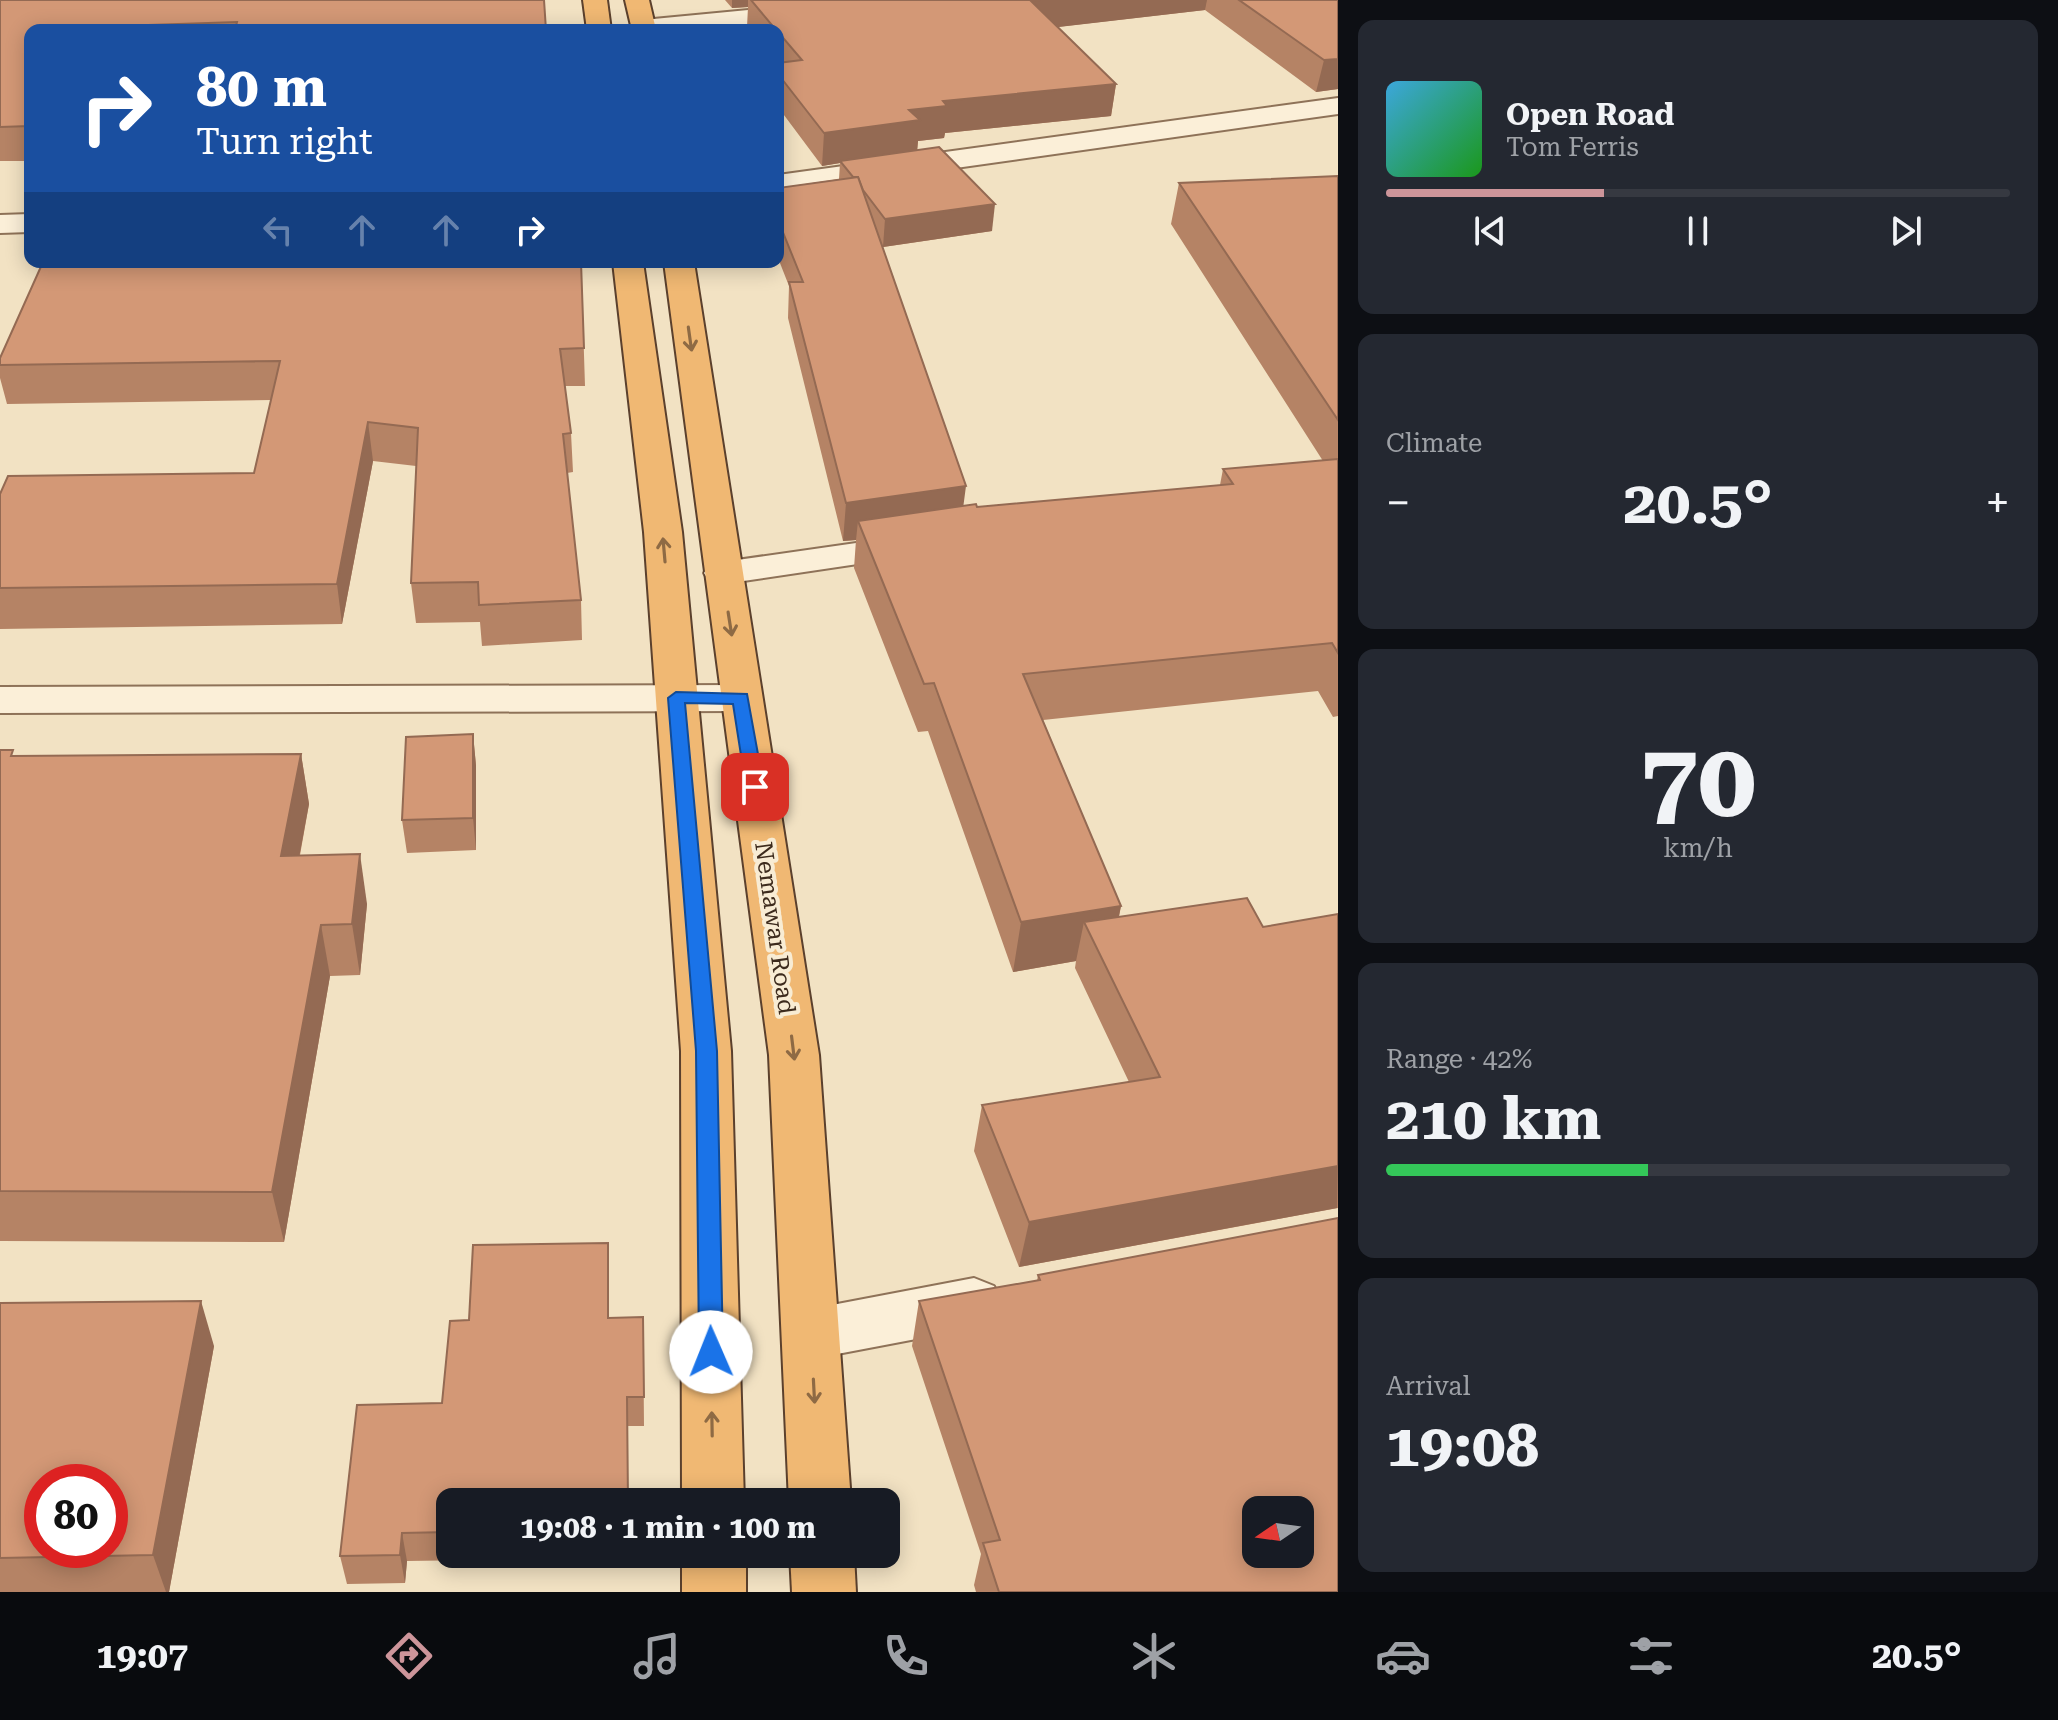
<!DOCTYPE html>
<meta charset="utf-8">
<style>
body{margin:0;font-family:"Roboto Serif",serif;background:#242831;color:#f1f3f6;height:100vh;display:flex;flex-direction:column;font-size:30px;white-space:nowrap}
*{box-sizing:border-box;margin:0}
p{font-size:26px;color:#9ea1a6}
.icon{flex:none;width:44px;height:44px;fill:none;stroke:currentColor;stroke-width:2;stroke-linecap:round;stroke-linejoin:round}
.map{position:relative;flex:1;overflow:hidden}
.details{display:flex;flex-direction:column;gap:20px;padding:20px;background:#0d0f14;width:720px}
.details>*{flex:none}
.guide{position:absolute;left:24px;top:24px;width:760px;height:244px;border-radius:16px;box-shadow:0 4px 20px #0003;background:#1a4fa0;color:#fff;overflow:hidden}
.needle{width:52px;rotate:257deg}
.buttons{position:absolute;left:1242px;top:1496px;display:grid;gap:16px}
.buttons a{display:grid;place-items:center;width:72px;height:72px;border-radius:16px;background:#171b24;box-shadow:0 4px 20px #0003;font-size:40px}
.speed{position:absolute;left:24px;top:1464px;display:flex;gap:16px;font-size:40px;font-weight:700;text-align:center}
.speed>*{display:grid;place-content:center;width:104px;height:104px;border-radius:50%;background:#171b24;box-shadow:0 4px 20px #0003;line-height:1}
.speed .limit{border:12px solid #d22;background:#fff;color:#111}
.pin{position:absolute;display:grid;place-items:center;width:68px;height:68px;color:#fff;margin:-34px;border-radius:16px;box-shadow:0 4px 12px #0006}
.me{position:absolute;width:88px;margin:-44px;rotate:359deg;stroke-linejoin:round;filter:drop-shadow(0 0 6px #0008)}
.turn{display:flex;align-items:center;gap:28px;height:168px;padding:0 40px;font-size:36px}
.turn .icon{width:104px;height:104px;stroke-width:2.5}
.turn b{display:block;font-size:56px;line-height:68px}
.lanes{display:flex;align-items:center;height:76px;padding:0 40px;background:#0003;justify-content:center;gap:40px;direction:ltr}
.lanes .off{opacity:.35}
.big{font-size:60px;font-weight:700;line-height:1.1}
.details .tile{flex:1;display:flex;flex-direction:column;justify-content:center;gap:12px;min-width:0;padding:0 28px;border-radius:16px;background:#242831}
.details .dial{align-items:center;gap:0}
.dial b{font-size:104px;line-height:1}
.song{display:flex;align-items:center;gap:24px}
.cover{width:96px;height:96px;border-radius:12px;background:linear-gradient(135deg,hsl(200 70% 55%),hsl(120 70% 35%))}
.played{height:8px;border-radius:4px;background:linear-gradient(90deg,#cd959a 35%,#363941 35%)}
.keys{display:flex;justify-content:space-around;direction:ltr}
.heat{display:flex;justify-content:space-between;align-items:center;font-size:44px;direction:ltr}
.charge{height:12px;border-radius:6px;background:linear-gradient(90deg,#34c759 42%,#363941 0)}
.trip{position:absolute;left:436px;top:1488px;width:464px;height:80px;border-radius:16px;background:#171b24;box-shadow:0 4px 20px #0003;font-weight:700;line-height:80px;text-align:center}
.tabs{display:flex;height:128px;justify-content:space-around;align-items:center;background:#090b0e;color:#9ea1a6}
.tabs .icon{width:56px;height:56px}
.tabs .on{color:#cd959a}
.tabs b{font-size:36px;color:#f1f3f6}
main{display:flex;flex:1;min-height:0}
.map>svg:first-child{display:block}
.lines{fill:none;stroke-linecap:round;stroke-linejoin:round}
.minor-casing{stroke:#8e7258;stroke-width:4}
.tertiary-casing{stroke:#8e7258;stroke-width:4}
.trunk-casing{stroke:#5b402d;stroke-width:4}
.minor{fill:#fbefd8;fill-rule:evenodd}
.tertiary{fill:#fbefd8;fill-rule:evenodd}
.trunk{fill:#f0b873;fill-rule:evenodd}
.wall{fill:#b58365}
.shaded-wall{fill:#946a53}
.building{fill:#d39876;stroke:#946a53;stroke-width:2;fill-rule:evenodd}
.oneway{stroke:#8e6a44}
.route{fill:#1a73e8;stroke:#114b97;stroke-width:2}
.labels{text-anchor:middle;stroke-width:8;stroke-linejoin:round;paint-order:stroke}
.street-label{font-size:24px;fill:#3d2b1d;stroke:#f8ecd4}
</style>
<main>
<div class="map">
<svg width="1338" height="1592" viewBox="0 0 1338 1592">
<rect width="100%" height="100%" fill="#f2e2c3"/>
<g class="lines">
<g class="minor-casing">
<g id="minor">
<path d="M 852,0 L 940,0 L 936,5 L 928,7 L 688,30 L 633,30 L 631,27 L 634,22 L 643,20 Z"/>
<path d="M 1338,98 L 1338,114 L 778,193 L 778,175 Z"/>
<path d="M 30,214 L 30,232 L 0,233 L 0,215 Z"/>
<path d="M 912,535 L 925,538 L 931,546 L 925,554 L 723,584 L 709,581 L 704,573 L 709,565 L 723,562 Z"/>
<path d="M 974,1278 L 994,1286 L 1002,1303 L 994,1320 L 974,1328 L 811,1359 L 791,1352 L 782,1334 L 791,1316 L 811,1309 Z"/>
</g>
</g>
<g class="tertiary-casing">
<path id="tertiary" d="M 741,685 L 756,689 L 762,698 L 756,707 L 741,711 L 0,713 L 0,687 Z"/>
</g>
<g class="trunk-casing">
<g id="trunk">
<path d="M 583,0 L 607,0 L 611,30 L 587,30 Z"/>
<path d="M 625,0 L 649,0 L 656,30 L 632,30 Z"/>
<path d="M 613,262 L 643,262 L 682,532 L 731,1051 L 744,1502 L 682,1502 L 681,1051 L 644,532 Z"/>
<path d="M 664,262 L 694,262 L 819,1055 L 851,1502 L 789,1502 L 769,1055 Z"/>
<rect x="682" y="1554" width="64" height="38"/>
<path d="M 790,1554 L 854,1554 L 856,1592 L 792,1592 Z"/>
</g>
</g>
<use href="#minor" class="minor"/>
<use href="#tertiary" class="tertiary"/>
<use href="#trunk" class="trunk"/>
</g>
<g class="wall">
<path d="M 0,0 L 546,30 L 30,30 L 30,161 L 0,161 Z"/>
<path d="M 725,0 L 1338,0 L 1338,89 L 1316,92 L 1205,10 L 1057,27 L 1116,84 L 1111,116 L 945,133 L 944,138 L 918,141 L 917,150 L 992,231 L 883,247 L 963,506 L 977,507 L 1220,485 L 1223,469 L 1323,461 L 1171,224 L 1179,183 L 1338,176 L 1338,716 L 1333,717 L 1318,691 L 1043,720 L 1121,906 L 1119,917 L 1263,927 L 1338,914 L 1338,1208 L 1019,1267 L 974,1151 L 982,1105 L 1129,1082 L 1075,968 L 1076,961 L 1013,972 L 928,731 L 918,732 L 854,568 L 856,540 L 843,541 L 788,318 L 789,286 L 778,258 L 778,188 L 839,179 L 840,163 L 822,166 L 778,107 L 778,30 L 750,30 L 747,27 L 748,7 L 732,8 Z"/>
<path d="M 581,262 L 585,386 L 565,386 L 571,433 L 573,472 L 567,473 L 581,600 L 582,640 L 482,646 L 480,622 L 416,623 L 411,583 L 416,466 L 373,461 L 342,624 L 0,629 L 0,494 L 254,473 L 271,400 L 7,404 L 0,378 L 0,358 Z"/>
<path d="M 473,734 L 476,766 L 476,850 L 407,853 L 402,820 Z"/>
<path d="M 0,750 L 15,756 L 301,754 L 309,804 L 300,855 L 367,904 L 360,975 L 330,976 L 284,1242 L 0,1241 Z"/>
<path d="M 608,1243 L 609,1318 L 643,1317 L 644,1426 L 627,1426 L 450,1502 L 450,1554 L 629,1554 L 629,1558 L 407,1561 L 405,1583 L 347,1584 L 340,1556 L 442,1403 L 469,1320 Z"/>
<path d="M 1038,1275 L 1338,1592 L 976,1592 L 974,1585 L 981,1554 L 912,1346 L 919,1301 L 1037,1281 Z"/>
<path d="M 0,1303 L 214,1346 L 169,1592 L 0,1592 Z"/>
</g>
<g class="shaded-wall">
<path d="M 732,0 L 748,0 L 748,7 L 732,8 Z"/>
<path d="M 1040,0 L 1207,0 L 1205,10 L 1050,28 L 1031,1 Z"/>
<path d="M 1338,59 L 1338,89 L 1316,92 L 1324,60 Z"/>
<path d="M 1116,84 L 1111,116 L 945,133 L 944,138 L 918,141 L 917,153 L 840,161 L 840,163 L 822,166 L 824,133 L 943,101 Z"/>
<path d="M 995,204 L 992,231 L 883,247 L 885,219 Z"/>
<path d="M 368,422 L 373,461 L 342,624 L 337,584 Z"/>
<path d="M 966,486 L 961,524 L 858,521 L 856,540 L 843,541 L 846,503 Z"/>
<path d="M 473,734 L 476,766 L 476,850 L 473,818 Z"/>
<path d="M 301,754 L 309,804 L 290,906 L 281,856 Z"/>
<path d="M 360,854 L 367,904 L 360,975 L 352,924 Z"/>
<path d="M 1121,906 L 1110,956 L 1084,922 L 1076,961 L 1013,972 L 1021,922 Z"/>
<path d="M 321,925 L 330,976 L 284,1242 L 272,1192 Z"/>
<path d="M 1338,1166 L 1337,1208 L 1019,1267 L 1029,1222 Z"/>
<path d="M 201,1301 L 214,1346 L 169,1592 L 166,1592 L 153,1555 Z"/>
<path d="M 402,1533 L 407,1561 L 405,1583 L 400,1555 Z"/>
</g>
<g class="building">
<path d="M 0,0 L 544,0 L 546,30 L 235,30 L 237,22 L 119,26 L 118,30 L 30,30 L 30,126 L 0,127 Z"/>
<path d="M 751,0 L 1040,0 L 1031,1 L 1116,84 L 943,101 L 947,106 L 909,110 L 920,120 L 824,133 L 778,74 L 778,63 L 802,60 L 778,32 L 778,30 L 776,30 Z"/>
<path d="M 1239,0 L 1338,0 L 1338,59 L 1324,60 Z"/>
<path d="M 939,147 L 995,204 L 885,219 L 863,190 L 858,177 L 853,177 L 840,161 Z"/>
<path d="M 1338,176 L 1338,420 L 1179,183 Z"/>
<path d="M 858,177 L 966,486 L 846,503 L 789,282 L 803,282 L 778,220 L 778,188 Z"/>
<path d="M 43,262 L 581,262 L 584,348 L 560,349 L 571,433 L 563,434 L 581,600 L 479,605 L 478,582 L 411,583 L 418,428 L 368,422 L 337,584 L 0,588 L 0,494 L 8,476 L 254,473 L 280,361 L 0,365 L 0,358 Z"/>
<path d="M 1338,459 L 1338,653 L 1332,643 L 1023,674 L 1121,906 L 1021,922 L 934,683 L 924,684 L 858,521 L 976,504 L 977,507 L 1233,484 L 1223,469 Z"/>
<path d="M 473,734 L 473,818 L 402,820 L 406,737 Z"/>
<path d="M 0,750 L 13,750 L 11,756 L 301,754 L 281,856 L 360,854 L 352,924 L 321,925 L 272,1192 L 0,1191 Z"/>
<path d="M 1247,898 L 1263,927 L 1338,914 L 1338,1166 L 1029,1222 L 982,1105 L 1160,1077 L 1084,922 Z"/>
<path d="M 1338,1218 L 1338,1592 L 999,1592 L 983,1543 L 1000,1540 L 919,1301 L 1040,1280 L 1038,1275 ZM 1256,1510 L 1300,1510 L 1300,1554 L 1256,1554 Z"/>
<path d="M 608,1243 L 608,1318 L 643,1317 L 644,1397 L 627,1397 L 628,1502 L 450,1502 L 450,1532 L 402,1533 L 400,1555 L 340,1556 L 357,1405 L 442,1403 L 450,1321 L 469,1320 L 473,1245 Z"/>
<path d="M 201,1301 L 153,1555 L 0,1558 L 0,1303 ZM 42,1482 L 110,1482 L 110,1550 L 42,1550 Z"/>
</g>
<defs><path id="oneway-shaft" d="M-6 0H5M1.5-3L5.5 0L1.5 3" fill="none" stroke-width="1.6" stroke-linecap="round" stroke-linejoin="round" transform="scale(2)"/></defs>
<g class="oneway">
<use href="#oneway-shaft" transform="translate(690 339) rotate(82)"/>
<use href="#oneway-shaft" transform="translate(664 550) rotate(-95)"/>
<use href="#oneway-shaft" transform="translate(730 624) rotate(81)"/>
<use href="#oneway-shaft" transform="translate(793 1048) rotate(83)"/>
<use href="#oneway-shaft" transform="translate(814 1391) rotate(87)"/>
<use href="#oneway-shaft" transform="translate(712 1424) rotate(-91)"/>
</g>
<path class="route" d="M 676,692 L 747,694 L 764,787 L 755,793 L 746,787 L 733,704 L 685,703 L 717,1051 L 723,1352 L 719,1359 L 711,1362 L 702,1359 L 699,1352 L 696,1051 L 668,698 Z"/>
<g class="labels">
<g class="street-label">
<text transform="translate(775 928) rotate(82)" y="8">Nemawar Road</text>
</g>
</g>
</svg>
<div class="buttons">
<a><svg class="needle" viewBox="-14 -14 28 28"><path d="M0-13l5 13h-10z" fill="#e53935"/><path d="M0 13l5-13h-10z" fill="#9ea1a6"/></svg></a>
</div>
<div class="speed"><div class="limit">80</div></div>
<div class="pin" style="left:755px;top:787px;background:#d93025"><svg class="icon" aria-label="arrive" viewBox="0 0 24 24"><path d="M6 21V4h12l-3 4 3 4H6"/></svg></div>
<svg class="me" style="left:711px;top:1352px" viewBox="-20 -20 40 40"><circle r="19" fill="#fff"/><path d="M0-13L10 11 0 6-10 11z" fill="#1a73e8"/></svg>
<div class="trip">19:08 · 1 min · 100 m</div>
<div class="guide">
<div class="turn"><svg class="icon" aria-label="right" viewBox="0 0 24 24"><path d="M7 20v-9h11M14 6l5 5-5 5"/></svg><div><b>80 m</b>Turn right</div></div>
<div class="lanes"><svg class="icon off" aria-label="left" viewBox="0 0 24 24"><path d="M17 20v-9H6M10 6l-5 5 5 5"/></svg><svg class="icon off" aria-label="ahead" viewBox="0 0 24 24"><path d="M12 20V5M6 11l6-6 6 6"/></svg><svg class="icon off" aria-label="ahead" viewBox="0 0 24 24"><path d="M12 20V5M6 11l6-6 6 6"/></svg><svg class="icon" aria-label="right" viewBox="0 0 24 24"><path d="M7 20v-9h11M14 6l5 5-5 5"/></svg></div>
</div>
</div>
<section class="details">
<div class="tile">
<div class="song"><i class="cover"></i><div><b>Open Road</b><p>Tom Ferris</p></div></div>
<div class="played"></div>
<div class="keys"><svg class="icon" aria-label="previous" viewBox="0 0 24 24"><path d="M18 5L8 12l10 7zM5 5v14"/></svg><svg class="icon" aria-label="pause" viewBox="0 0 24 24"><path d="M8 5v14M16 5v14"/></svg><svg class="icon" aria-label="next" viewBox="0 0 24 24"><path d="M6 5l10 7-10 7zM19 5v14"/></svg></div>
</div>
<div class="tile"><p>Climate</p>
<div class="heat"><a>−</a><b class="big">20.5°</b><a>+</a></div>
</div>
<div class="tile dial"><b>70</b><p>km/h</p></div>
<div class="tile"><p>Range · 42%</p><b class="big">210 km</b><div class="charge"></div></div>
<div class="tile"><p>Arrival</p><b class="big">19:08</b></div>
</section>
</main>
<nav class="tabs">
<b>19:07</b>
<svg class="icon on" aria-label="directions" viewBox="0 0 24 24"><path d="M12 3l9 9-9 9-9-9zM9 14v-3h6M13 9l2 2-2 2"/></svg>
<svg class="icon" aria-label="music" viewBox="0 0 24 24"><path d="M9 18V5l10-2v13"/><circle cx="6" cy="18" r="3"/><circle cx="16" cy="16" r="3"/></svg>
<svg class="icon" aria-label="phone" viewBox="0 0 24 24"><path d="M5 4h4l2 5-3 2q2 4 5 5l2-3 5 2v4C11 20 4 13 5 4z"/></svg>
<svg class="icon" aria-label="climate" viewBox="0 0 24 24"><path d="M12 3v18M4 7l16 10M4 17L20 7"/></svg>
<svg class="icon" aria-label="car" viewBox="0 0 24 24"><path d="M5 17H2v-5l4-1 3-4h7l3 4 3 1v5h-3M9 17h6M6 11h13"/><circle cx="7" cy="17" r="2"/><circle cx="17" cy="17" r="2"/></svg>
<svg class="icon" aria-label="filters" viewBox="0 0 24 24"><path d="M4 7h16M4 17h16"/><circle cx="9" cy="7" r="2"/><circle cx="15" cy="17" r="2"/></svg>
<b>20.5°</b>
</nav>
